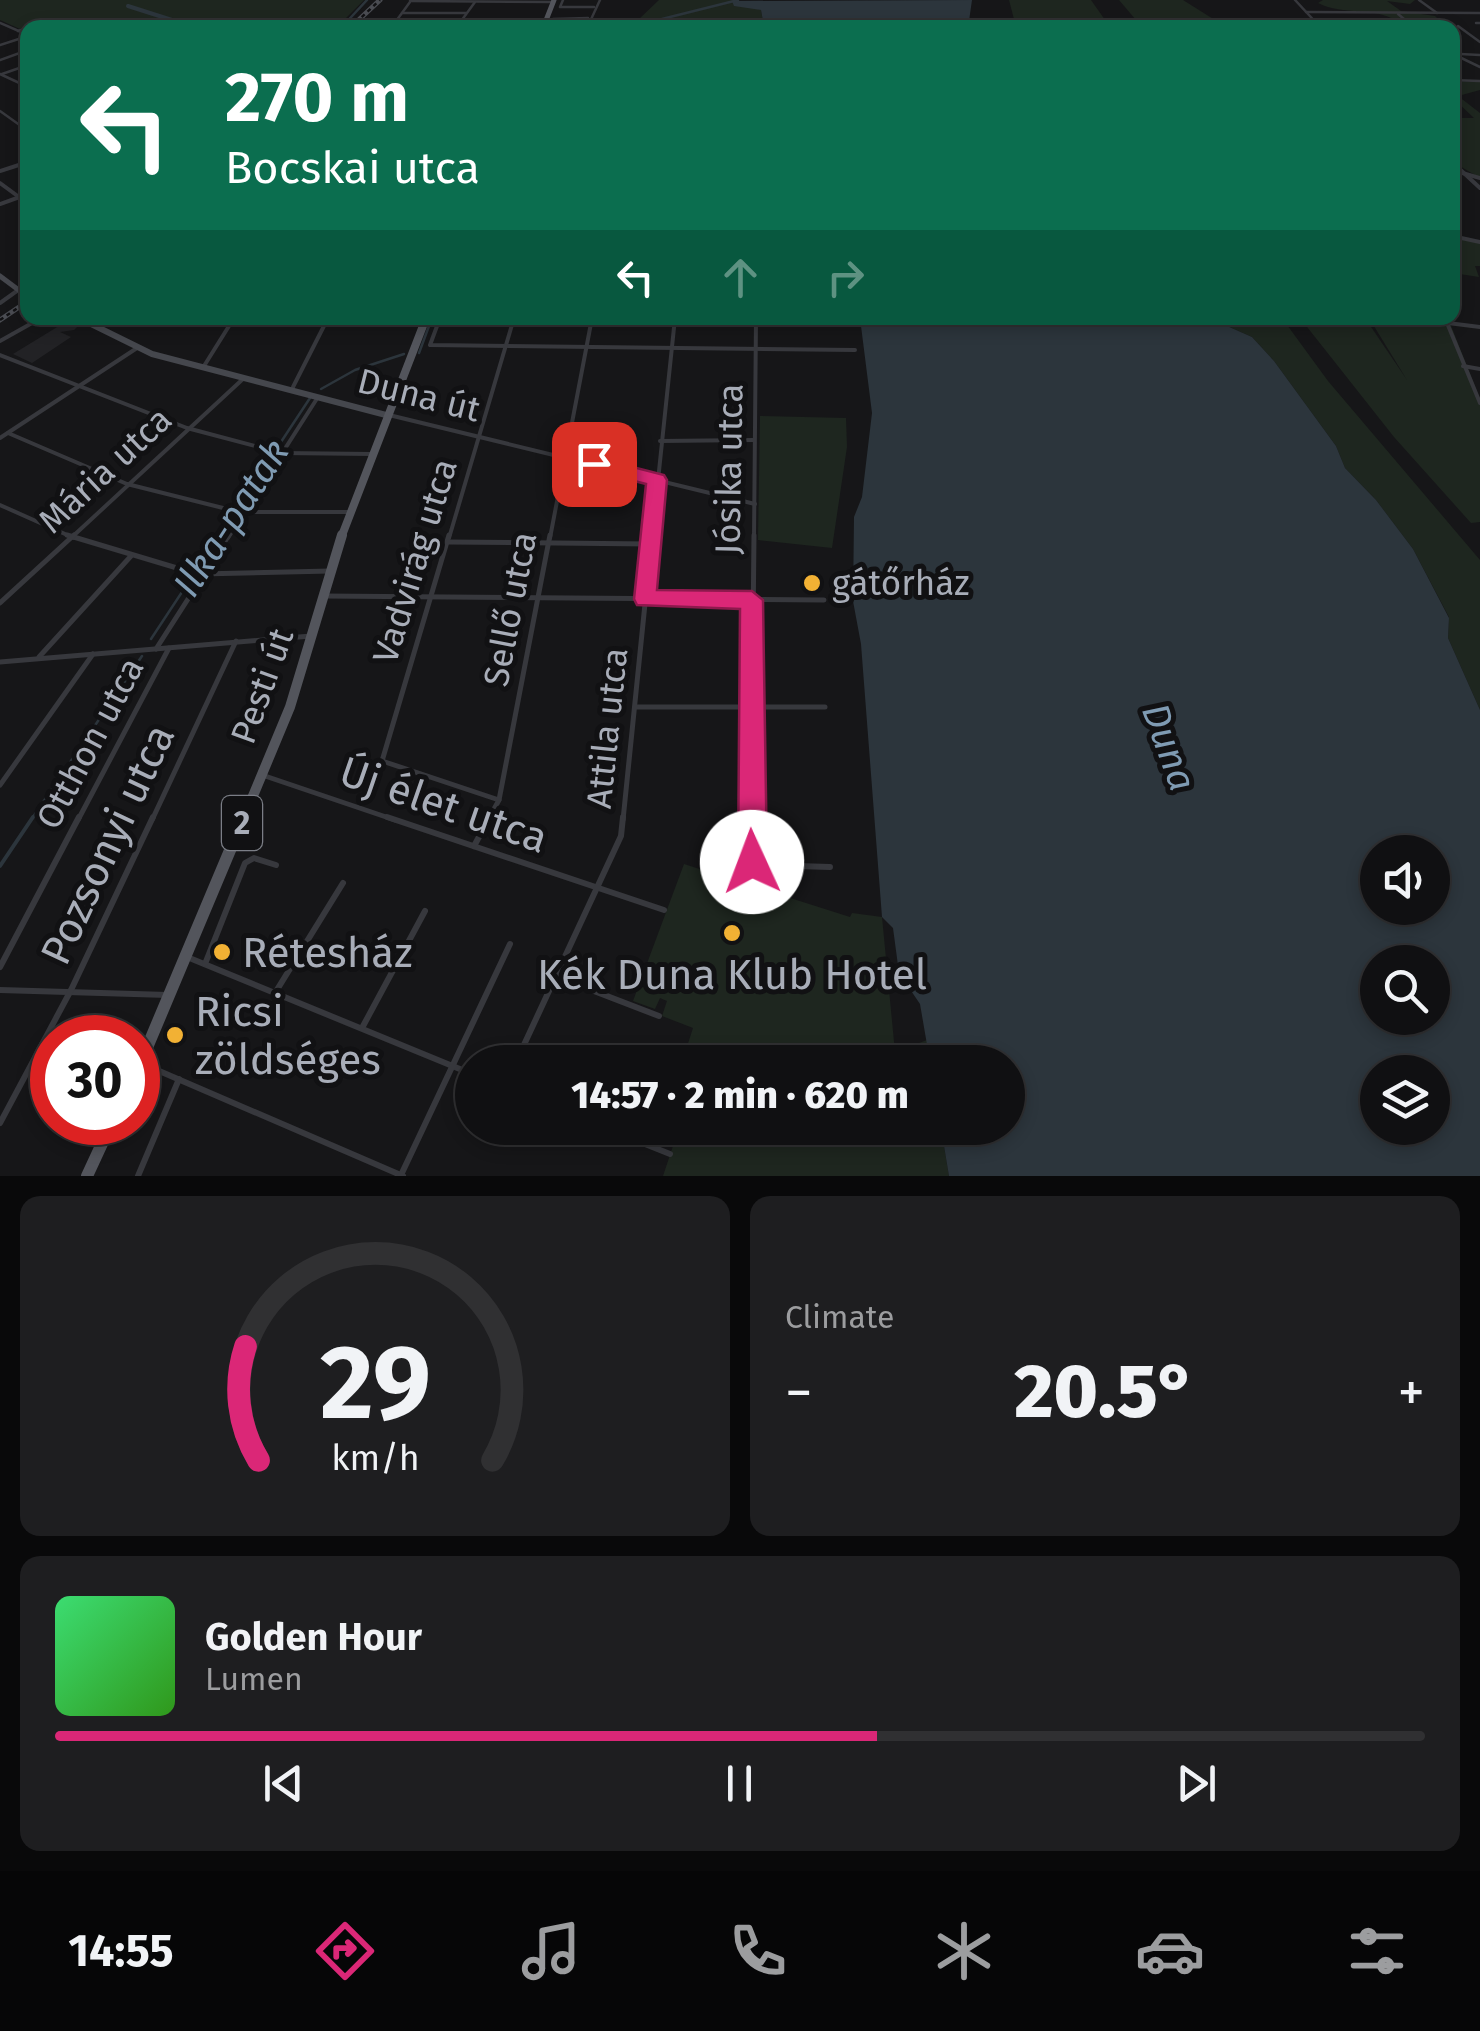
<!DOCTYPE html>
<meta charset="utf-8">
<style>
body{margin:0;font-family:"Fira Sans",sans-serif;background:#1e1e20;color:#f1f3f6;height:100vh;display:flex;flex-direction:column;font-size:38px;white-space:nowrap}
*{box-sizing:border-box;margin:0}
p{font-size:32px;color:#9c9d9f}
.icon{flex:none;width:55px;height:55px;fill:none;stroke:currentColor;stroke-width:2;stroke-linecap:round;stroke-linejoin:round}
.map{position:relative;height:1176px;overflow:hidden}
.side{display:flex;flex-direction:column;gap:20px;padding:20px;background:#09090a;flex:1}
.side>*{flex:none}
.top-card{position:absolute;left:20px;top:20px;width:1440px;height:305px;border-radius:20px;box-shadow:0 5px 15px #0003,0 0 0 2px #303032;background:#0b6e4f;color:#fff;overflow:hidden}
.fabs{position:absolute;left:1360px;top:835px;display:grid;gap:20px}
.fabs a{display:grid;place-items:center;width:90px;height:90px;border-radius:50%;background:#101012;box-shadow:0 5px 15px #0003,0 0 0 2px #303032;font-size:50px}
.speed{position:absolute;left:30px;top:1015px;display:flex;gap:20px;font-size:50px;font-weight:700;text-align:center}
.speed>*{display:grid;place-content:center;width:130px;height:130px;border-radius:50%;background:#101012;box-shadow:0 5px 15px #0003,0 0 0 2px #303032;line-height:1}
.speed .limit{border:15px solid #d22;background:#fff;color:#111}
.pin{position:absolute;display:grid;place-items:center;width:85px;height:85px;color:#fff;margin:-42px;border-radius:20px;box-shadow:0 5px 15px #0006}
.me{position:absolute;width:110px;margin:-55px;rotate:358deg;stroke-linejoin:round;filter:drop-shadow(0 0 8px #0008)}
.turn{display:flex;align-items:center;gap:35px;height:210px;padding:0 40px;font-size:45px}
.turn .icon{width:130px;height:130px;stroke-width:2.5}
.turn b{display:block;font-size:70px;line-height:85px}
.lanes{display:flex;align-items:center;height:95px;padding:0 40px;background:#0003;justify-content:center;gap:50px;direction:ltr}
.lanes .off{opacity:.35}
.big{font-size:75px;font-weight:800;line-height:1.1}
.side .tile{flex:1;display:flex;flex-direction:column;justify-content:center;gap:15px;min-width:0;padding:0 35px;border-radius:20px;background:#1e1e20}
.side .dial{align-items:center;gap:0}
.dial svg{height:260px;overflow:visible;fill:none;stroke:#303032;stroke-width:7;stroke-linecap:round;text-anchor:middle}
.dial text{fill:#f1f3f6;stroke:none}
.song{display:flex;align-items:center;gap:30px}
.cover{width:120px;height:120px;border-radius:15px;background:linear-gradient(135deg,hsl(140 70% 55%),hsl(110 70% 35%))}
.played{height:10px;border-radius:5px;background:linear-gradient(90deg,#db2777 60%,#303032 60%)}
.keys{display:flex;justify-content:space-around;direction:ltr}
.heat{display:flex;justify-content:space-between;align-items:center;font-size:55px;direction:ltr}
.side .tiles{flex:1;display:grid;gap:20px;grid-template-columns:1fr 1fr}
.tile:last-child{grid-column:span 2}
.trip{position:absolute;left:455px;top:1045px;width:570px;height:100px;border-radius:50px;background:#101012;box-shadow:0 5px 15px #0003,0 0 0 2px #303032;font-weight:800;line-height:100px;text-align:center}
.dock{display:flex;height:160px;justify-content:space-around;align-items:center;background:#060607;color:#9c9d9f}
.dock .icon{width:70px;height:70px}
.dock .current{color:#db2777}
.dock b{font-size:45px;color:#f1f3f6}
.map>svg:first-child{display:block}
.built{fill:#222225}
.green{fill:#1e261f}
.water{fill:#2c353c;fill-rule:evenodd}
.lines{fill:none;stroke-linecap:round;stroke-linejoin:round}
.stream-far1{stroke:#2c353c;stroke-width:2.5}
.stream{stroke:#2c353c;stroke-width:4}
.canal{stroke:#2c353c;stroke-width:4}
.street-far3{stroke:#37383d;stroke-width:2.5}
.street-far2{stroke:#37383d;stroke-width:4}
.street-far1{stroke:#37383d;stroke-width:5}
.street{stroke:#37383d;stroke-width:6}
.secondary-far1{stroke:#45474d;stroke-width:5}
.secondary{stroke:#45474d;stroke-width:6}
.primary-far3{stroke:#53555c;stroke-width:5}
.primary-far2{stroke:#53555c;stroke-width:8}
.primary-far1{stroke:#53555c;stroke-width:10}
.primary{stroke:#53555c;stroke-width:12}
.rail-casing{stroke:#4a4c52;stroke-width:5}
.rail{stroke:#111113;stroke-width:2.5;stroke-dasharray:4;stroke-linecap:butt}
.route{fill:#db2777;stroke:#8e194d;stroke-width:2.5}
.poi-dot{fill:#f2b134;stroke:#111113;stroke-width:4}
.labels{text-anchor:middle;stroke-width:10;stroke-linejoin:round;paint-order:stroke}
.shield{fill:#111113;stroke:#7b7e86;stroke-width:2.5}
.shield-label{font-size:32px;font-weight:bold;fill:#a8adb8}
.street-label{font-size:35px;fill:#a8adb8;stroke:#111113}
.poi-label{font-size:35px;fill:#a8adb8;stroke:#111113;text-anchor:start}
.water-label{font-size:38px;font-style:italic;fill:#7f9bb3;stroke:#111113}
.near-street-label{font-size:42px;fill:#a8adb8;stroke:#111113}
.near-poi-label{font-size:42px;fill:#a8adb8;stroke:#111113;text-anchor:start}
</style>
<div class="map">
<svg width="1480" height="1176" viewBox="0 0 1480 1176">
<rect width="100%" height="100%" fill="#161618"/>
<path class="built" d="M 72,318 L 86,318 L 74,330 L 60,332 L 71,337 L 32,363 L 13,354 Z"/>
<g class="green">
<path d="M 0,0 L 364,0 L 337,27 L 67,28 L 49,19 L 20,29 L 0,20 Z"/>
<path d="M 659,0 L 732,0 L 761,10 L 764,27 L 670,27 L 673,26 L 638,20 Z"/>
<path d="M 1009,0 L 1091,0 L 1110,27 L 1016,27 Z"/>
<path d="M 1119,0 L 1183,0 L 1226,27 L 1142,27 Z"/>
<path d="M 1323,0 L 1415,0 L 1410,4 L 1387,1 L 1401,11 L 1435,16 L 1438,19 L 1432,22 L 1440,27 L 1369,27 L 1395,26 L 1397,21 C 1373,6 1344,16 1318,3 Z"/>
<path d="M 1453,81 L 1480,82 L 1480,90 L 1458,96 L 1480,113 L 1480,178 L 1453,162 L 1453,118 L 1474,118 L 1453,98 Z"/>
<path d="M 1452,238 L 1480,243 L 1480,266 L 1475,266 L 1479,277 L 1453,273 Z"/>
<path d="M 1209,318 L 1282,318 L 1328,381 L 1480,560 L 1480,710 L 1448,638 L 1449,617 L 1413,549 L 1376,500 L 1345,468 L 1336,446 L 1274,361 L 1252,337 Z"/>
<path d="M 1300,318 L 1365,318 L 1407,380 L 1369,318 L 1448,318 L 1480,399 L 1480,522 L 1471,523 L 1394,437 Z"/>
<path d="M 760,416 L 846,418 L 847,447 L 832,548 L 758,540 Z"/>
<path d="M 684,864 L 850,917 L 852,913 L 882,917 L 895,1052 L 927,1040 L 930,1062 L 682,1062 L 693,1028 L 662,1016 L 667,1001 L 660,998 L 655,1009 L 633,1001 Z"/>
<path d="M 661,1128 L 941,1128 L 949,1176 L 663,1176 L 673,1146 L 658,1140 Z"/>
</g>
<g class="water">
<path d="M 972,0 L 968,28 L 764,27 L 761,10 L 734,6 L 732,1 Z"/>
<path d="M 860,318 L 1209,318 L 1252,337 L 1274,361 L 1336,446 L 1345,468 L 1376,500 L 1413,549 L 1449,618 L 1448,638 L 1480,710 L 1480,1176 L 949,1176 L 941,1128 L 1008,1128 L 1008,1062 L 930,1062 L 920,1004 L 899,973 L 893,928 L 882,917 L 861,644 L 853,601 L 854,517 L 862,497 L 872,413 ZM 1432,852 L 1432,908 L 1378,908 L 1378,852 ZM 1432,962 L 1432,1018 L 1378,1018 L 1378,962 ZM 1432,1072 L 1432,1128 L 1378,1128 L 1378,1072 Z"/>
</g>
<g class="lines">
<g class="stream-far1">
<path d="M 662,19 L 738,0"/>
<path d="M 341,28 L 367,0"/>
<path d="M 653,28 L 657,24"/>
<path d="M 419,353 L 432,318"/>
<path d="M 321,389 L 355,370 L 404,354"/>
<path d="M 151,639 L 310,398"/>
<path d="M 31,820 L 142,656"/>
</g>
<path class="stream" d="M 0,866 L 33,817"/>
<path class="canal" d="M 128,6 L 197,28"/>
<g class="street-far3">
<path d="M 563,0 L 560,7 L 594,7"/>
<path d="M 1295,0 L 1321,28"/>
<path d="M 1419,0 L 1437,13"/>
<path d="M 410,1 L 553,2"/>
<path d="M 1306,12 L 1480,13"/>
<path d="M 402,13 L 466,13"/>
<path d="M 1398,14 L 1415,28"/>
<path d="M 0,23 L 28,35"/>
<path d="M 394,23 L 544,24"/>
<path d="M 1476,23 L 1480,23"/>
<path d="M 1458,26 L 1480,42"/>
<path d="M 391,28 L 410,2"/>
<path d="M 456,28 L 475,2"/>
<path d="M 554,28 L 553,19 L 588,18"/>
<path d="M 587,28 L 600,0"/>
<path d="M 18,31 L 49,21 L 61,28"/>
<path d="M 0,45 L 28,36"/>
<path d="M 1453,54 L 1480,67"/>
<path d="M 1460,54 L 1480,55"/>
<path d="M 0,60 L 28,50"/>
<path d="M 0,74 L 28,87"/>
<path d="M 2,74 L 28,65"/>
<path d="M 1452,80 L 1480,81"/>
<path d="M 0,111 L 28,131"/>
</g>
<g class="street-far2">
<path d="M 1452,162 L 1480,188"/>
<path d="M 1452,170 L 1480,178"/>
<path d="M 0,171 L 28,162"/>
<path d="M 0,183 L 19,197"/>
<path d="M 0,204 L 28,194"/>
<path d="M 1452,236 L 1480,242"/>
<path d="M 0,303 L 28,283"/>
<path d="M 440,318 L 430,345 L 855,350"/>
<path d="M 1445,318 L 1480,403"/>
<path d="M 1448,323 L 1480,327"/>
<path d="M 98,328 L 109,318"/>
<path d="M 0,341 L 41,318"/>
<path d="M 0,355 L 187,428 L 270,450"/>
<path d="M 204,366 L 234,318"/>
<path d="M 1463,366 L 1480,369"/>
<path d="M 293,387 L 328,318"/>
<path d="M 389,415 L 755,504"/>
<path d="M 8,433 L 127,484 L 227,509"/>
<path d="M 0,438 L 137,348"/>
<path d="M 660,441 L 754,440"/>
<path d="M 281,453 L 372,454"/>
<path d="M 0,505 L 74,538"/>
<path d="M 241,512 L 349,512"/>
<path d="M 71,538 L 244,378"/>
<path d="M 228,538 L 318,397"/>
<path d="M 449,538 L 514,318"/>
<path d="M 550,538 L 592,318"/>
<path d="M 652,538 L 675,318"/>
<path d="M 754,538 L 756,318"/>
</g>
<g class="street-far1">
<path d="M 67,535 L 187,571"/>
<path d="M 449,535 L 382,761 L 499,800"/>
<path d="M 448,542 L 650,544"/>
<path d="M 200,574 L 330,571"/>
<path d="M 324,596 L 824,600"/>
<path d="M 0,603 L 74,535"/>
<path d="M 156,649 L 229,535"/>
<path d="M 39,657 L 131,556"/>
<path d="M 0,662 L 311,636"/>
<path d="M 635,707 L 825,707"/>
<path d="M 265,776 L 395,820"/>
<path d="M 0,785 L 93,654"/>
<path d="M 78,820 L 169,648"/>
<path d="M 152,820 L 236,641"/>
<path d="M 488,820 L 499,800 L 550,535"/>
<path d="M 623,820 L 652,535"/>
<path d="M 751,820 L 754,535"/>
</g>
<g class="street">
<path d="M 387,817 L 664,910"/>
<path d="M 751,817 L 751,856 L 764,865 L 830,867"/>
<path d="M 474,846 L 490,817"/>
<path d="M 187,957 L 472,1074"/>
<path d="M 205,964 L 245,863 L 254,858 L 276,865"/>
<path d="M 0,967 L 79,817"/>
<path d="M 555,976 L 659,1016"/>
<path d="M 0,990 L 168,995"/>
<path d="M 275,993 L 343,883"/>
<path d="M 362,1028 L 425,911"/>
<path d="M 516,1062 L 621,836 L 623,817"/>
<path d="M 143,1064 L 403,1176"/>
<path d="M 0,1123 L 71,990 L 153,817"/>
<path d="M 605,1128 L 670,1154"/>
<path d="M 401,1175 L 510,944"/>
<path d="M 138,1176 L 179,1079"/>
</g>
<path class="secondary-far1" d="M 0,276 L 28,297"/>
<path class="secondary" d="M 79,318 L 152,354 L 386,415"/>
<path class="primary-far3" d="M 543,28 L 554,0"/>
<path class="primary-far2" d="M 341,538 L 426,318"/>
<path class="primary-far1" d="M 243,820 L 290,707 L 342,535"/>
<g class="primary">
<path d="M 138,1069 L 244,817"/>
<path d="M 87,1176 L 112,1122"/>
</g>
<g class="rail-casing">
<g id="rail">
<path d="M 350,28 L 380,0"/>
<path d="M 0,320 L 28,301"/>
</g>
</g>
<use href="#rail" class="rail"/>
</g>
<path class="route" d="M 594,457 L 664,475 L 667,480 L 657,590 L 752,591 L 763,600 L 767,862 L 763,871 L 752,875 L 742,871 L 738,862 L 740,609 L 637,605 L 634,599 L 646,484 L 587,469 L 584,464 Z"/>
<g class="poi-dot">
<circle cx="812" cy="583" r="10"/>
<circle cx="732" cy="933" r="10"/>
<circle cx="222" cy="952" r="10"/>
<circle cx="175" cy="1035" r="10"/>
</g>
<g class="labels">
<rect class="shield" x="222" y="796" width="40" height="54" rx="8"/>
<g class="shield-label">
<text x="242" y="834">2</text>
</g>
<g class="street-label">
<text transform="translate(419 395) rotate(14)" y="12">Duna út</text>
<text transform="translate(729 469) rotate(-89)" y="12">Jósika utca</text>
<text transform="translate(105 470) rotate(-43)" y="12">Mária utca</text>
<text transform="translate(415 561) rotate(-73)" y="12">Vadvirág utca</text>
<text transform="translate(510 609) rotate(-79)" y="12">Sellő utca</text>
<text transform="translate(262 686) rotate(-70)" y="12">Pesti út</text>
<text transform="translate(607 728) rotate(-84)" y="12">Attila utca</text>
<text transform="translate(90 743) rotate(-62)" y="12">Otthon utca</text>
</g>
<g class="poi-label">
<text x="832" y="595">gátőrház</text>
</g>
<g class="water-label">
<text transform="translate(231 518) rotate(-57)" y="13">Ilka-patak</text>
<text transform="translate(1169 747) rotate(70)" y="13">Duna</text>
</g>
<g class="near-street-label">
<text transform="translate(444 804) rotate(19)" y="15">Új élet utca</text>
<text transform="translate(107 844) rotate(-65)" y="15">Pozsonyi utca</text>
</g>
<g class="near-poi-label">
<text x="242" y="967">Rétesház</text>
<text x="732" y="989" text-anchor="middle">Kék Duna Klub Hotel</text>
<text x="195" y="1026">Ricsi<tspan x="195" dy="48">zöldséges</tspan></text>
</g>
</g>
</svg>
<div class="fabs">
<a><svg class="icon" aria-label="sound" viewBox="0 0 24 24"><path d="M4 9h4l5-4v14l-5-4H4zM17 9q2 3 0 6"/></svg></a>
<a><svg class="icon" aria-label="search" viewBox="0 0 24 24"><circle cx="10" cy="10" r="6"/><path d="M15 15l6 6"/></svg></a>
<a><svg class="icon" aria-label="layers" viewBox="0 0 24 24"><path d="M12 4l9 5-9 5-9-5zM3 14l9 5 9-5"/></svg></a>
</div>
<div class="speed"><div class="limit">30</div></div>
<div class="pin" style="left:594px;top:464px;background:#d93025"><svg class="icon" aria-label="arrive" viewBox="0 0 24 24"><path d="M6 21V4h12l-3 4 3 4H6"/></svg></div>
<svg class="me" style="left:752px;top:862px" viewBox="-20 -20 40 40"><circle r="19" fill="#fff"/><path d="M0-13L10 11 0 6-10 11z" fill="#db2777"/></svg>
<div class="trip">14:57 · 2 min · 620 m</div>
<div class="top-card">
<div class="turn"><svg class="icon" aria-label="left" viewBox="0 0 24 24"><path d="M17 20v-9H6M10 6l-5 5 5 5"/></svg><div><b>270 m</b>Bocskai utca</div></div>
<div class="lanes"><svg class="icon" aria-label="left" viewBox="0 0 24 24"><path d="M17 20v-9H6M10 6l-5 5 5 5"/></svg><svg class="icon off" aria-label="ahead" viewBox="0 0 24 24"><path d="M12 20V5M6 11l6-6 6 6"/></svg><svg class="icon off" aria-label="right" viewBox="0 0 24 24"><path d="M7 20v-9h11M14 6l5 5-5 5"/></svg></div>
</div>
</div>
<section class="side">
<div class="tiles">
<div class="tile dial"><svg viewBox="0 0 100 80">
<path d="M14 69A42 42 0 1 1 86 69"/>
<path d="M14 69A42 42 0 0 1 10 34" stroke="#db2777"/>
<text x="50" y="56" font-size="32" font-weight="700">29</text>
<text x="50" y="72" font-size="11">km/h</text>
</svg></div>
<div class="tile"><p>Climate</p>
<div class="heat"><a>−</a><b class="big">20.5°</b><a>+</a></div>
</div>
<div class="tile">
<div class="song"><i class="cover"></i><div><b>Golden Hour</b><p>Lumen</p></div></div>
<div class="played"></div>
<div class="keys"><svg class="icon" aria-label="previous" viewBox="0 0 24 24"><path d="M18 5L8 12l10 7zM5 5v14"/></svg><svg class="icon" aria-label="pause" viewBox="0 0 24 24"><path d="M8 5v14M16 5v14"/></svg><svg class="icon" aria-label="next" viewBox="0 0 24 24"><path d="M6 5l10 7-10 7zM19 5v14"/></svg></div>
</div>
</div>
</section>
<nav class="dock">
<b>14:55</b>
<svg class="icon current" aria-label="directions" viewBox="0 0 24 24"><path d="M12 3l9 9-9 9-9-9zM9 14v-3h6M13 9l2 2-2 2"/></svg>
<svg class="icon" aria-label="music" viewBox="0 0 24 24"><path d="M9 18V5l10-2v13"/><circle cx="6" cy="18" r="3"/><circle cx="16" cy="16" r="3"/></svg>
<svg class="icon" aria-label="phone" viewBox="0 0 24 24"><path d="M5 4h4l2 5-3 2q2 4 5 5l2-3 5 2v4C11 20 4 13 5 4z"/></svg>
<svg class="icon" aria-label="climate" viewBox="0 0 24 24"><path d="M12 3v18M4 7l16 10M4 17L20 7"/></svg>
<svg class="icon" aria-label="car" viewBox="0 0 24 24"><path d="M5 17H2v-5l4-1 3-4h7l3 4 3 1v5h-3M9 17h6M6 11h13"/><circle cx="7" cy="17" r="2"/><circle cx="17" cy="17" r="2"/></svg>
<svg class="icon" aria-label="filters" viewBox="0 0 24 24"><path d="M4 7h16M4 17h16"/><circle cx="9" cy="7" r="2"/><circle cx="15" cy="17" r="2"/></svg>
</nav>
